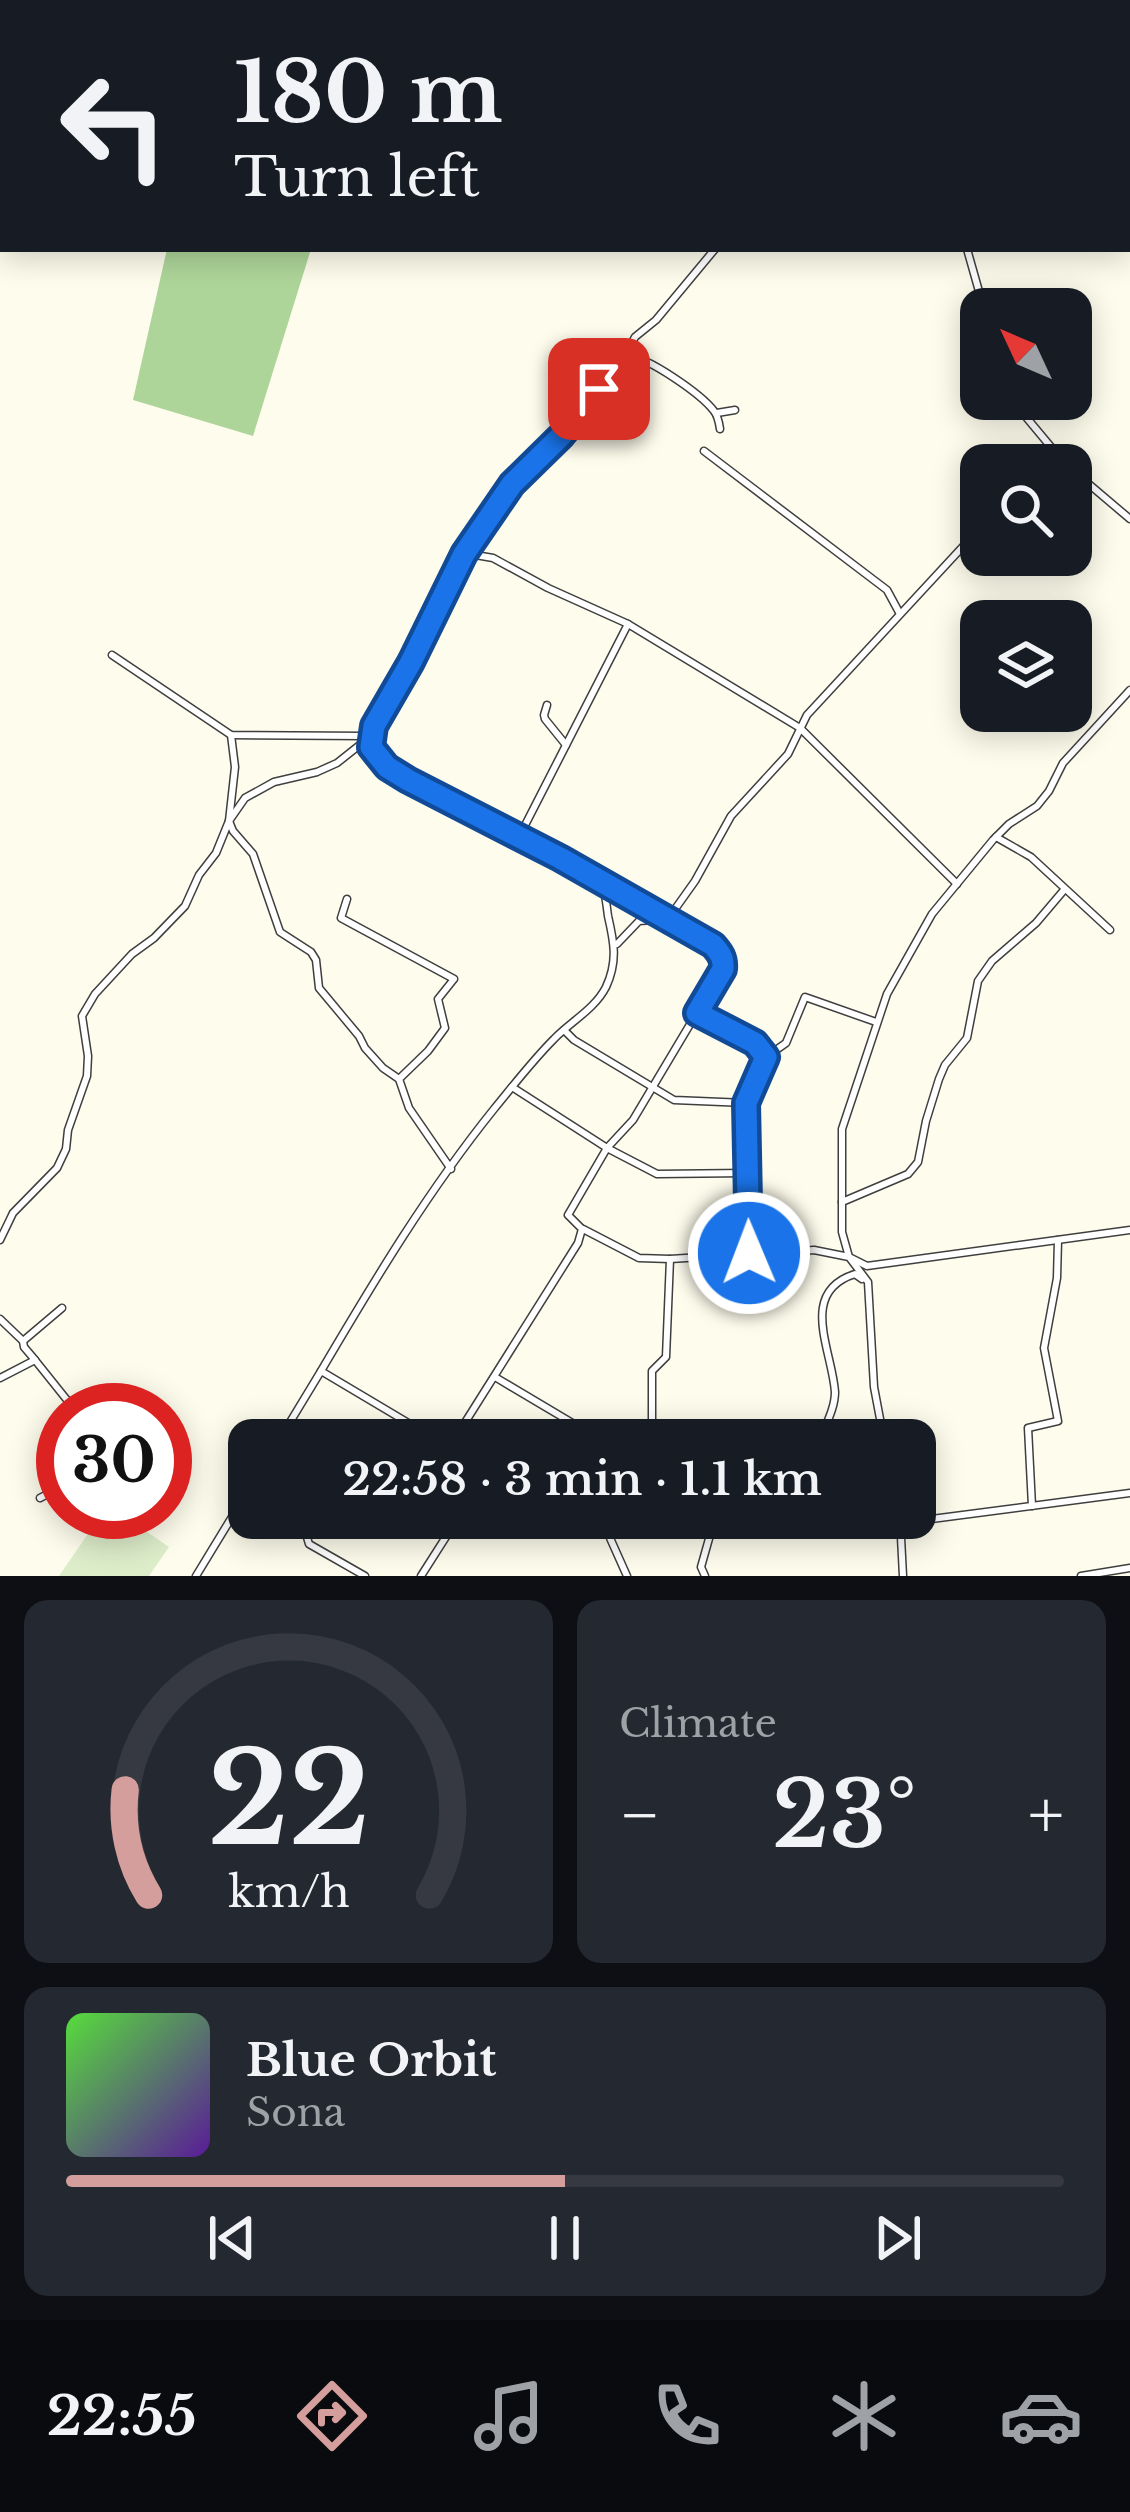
<!DOCTYPE html>
<meta charset="utf-8">
<style>
body{margin:0;font-family:"Libre Baskerville",serif;background:#242831;color:#f1f3f6;height:100vh;display:flex;flex-direction:column;font-size:45px;white-space:nowrap}
*{box-sizing:border-box;margin:0}
p{font-size:39px;color:#9ea1a6}
.icon{flex:none;width:66px;height:66px;fill:none;stroke:currentColor;stroke-width:2;stroke-linecap:round;stroke-linejoin:round}
.map{position:relative;height:1576px;overflow:hidden}
.side{display:flex;flex-direction:column;gap:24px;padding:24px;background:#0d0f14;flex:1}
.side>*{flex:none}
.guide{position:absolute;left:0px;top:0px;width:1131px;height:252px;box-shadow:0 6px 30px #0003;background:#171b24;color:#f1f3f6;overflow:hidden}
.needle{width:78px;rotate:314deg}
.tools{position:absolute;left:960px;top:288px;display:grid;gap:24px}
.tools a{display:grid;place-items:center;width:132px;height:132px;border-radius:24px;background:#171b24;box-shadow:0 6px 30px #0003;font-size:60px}
.speed{position:absolute;left:36px;top:1383px;display:flex;gap:24px;font-size:60px;font-weight:700;text-align:center}
.speed>*{display:grid;place-content:center;width:156px;height:156px;border-radius:50%;background:#171b24;box-shadow:0 6px 30px #0003;line-height:1}
.speed .limit{border:18px solid #d22;background:#fff;color:#111}
.pin{position:absolute;display:grid;place-items:center;width:102px;height:102px;color:#fff;margin:-51px;border-radius:24px;box-shadow:0 6px 18px #0006}
.me{position:absolute;width:132px;margin:-66px;rotate:359deg;stroke-linejoin:round;filter:drop-shadow(0 0 9px #0008)}
.turn{display:flex;align-items:center;gap:42px;height:252px;padding:0 36px;font-size:54px}
.turn .icon{width:156px;height:156px;stroke-width:2.5}
.turn b{display:block;font-size:84px;line-height:102px}
.big{font-size:90px;font-weight:600;line-height:1.1}
.side .widget{flex:1;display:flex;flex-direction:column;justify-content:center;gap:18px;min-width:0;padding:0 42px;border-radius:24px;background:#242831}
.side .dial{align-items:center;gap:0}
.dial svg{height:312px;overflow:visible;fill:none;stroke:#363941;stroke-width:7;stroke-linecap:round;text-anchor:middle}
.dial text{fill:#f1f3f6;stroke:none}
.song{display:flex;align-items:center;gap:36px}
.cover{width:144px;height:144px;border-radius:18px;background:linear-gradient(135deg,hsl(110 70% 55%),hsl(270 70% 35%))}
.played{height:12px;border-radius:6px;background:linear-gradient(90deg,#d49e9c 50%,#363941 50%)}
.keys{display:flex;justify-content:space-around;direction:ltr}
.heat{display:flex;justify-content:space-between;align-items:center;font-size:66px;direction:ltr}
.side .tiles{flex:1;display:grid;gap:24px;grid-template-columns:1fr 1fr}
.widget:last-child{grid-column:span 2}
.trip{position:absolute;left:228px;top:1419px;width:708px;height:120px;border-radius:24px;background:#171b24;box-shadow:0 6px 30px #0003;font-weight:600;line-height:120px;text-align:center}
.tabs{display:flex;height:192px;justify-content:space-around;align-items:center;background:#090b0e;color:#9ea1a6}
.tabs .icon{width:84px;height:84px}
.tabs .selected{color:#d49e9c}
.tabs b{font-size:54px;color:#f1f3f6}
.map>svg:first-child{display:block}
.forest{fill:#aed599}
.pitch{fill:#ddedca}
.lines{fill:none;stroke-linecap:round;stroke-linejoin:round}
.minor-casing{stroke:#3f3f3f;stroke-width:9}
.minor{stroke:#fff;stroke-width:6}
.route-casing{stroke:#114b97;stroke-width:30}
.route{stroke:#1a73e8;stroke-width:21}
</style>
<div class="map">
<svg width="1130" height="1576" viewBox="0 0 1130 1576">
<rect width="100%" height="100%" fill="#fefcec"/>
<path class="forest" d="M 167,249 L 311,249 L 253,436 L 133,400 Z"/>
<path class="pitch" d="M 103,1512 L 118,1512 L 169,1547 L 149,1576 L 59,1576 Z"/>
<g class="lines">
<g class="minor-casing">
<g id="minor">
<path d="M 571,0 L 577,3"/>
<path d="M 1128,64 L 1130,62"/>
<path d="M 967,249 L 984,309"/>
<path d="M 625,359 L 628,356 C 648,357 701,394 714,411 C 718,416 719,422 720,429"/>
<path d="M 1011,399 L 1066,465"/>
<path d="M 717,413 L 735,410"/>
<path d="M 704,451 L 887,590 L 900,614"/>
<path d="M 1039,465 L 1053,450"/>
<path d="M 1071,469 L 1130,519"/>
<path d="M 464,553 L 493,558 L 548,588 L 628,624 L 519,837"/>
<path d="M 628,624 L 800,728 L 957,884"/>
<path d="M 112,655 L 231,735 L 367,736"/>
<path d="M 1130,690 L 1063,763 L 1049,791 L 1037,806 L 1009,824 L 993,840 L 932,914 L 887,994 L 842,1129 L 842,1232 L 849,1257 L 867,1266 L 1130,1230"/>
<path d="M 547,705 L 544,715 L 545,719 L 566,745"/>
<path d="M 231,735 L 235,767 L 229,821 L 233,831 L 253,854 L 280,932 L 311,952 L 316,960 L 319,988 L 359,1036 L 365,1048 L 383,1068 L 399,1079"/>
<path d="M 996,837 L 1031,857 L 1110,930"/>
<path d="M 347,899 L 341,918 L 454,979 L 438,999 L 445,1028 L 428,1051 L 399,1079 L 409,1108 L 451,1169"/>
<path d="M 617,944 L 639,921 L 668,919 L 695,881 L 731,816 L 788,754 L 807,715 L 981,527"/>
<path d="M 697,1013 L 755,1043 L 766,1057"/>
<path d="M 564,1030 L 574,1040 L 674,1100 L 746,1103"/>
<path d="M 512,1087 L 607,1148 L 657,1174 L 747,1173"/>
<path d="M 842,1202 L 908,1174 L 918,1162 L 926,1121 L 939,1079 L 945,1065 L 967,1038 L 978,981 L 992,961 L 1036,923 L 1064,890"/>
<path d="M 583,1229 L 639,1258 L 670,1259 L 814,1250 L 849,1257 L 868,1282 L 874,1387 L 884,1440"/>
<path d="M 0,1240 L 13,1213 L 57,1168 L 66,1149 L 68,1130 L 87,1076 L 88,1056 L 82,1016 L 95,994 L 132,954 L 154,938 L 185,906 L 199,875 L 216,853 L 229,821 L 245,798 L 274,782 L 317,772 L 337,763 L 371,736"/>
<path d="M 749,1253 L 746,1103 L 766,1057 L 786,1043 L 805,997 L 876,1022"/>
<path d="M 0,1319 L 23,1341"/>
<path d="M 35,1360 L 24,1347 L 23,1341 L 62,1308"/>
<path d="M 321,1371 C 374,1281 428,1191 494,1109 C 513,1086 532,1061 554,1039 C 570,1022 595,1009 606,987 C 618,961 614,942 608,916 C 606,902 606,893 599,881 L 387,767 L 371,747 L 374,726 L 411,662 L 464,553 L 495,509 L 523,472 L 561,436 L 623,360 L 635,337 L 656,320 L 715,249"/>
<path d="M 495,1377 L 601,1440"/>
<path d="M 0,1378 L 35,1360 L 75,1410"/>
<path d="M 281,1437 L 321,1371 L 437,1440"/>
<path d="M 454,1440 L 578,1243 L 582,1229 L 568,1215 L 607,1148 L 633,1120 L 723,969 L 724,961 L 713,945 L 600,881"/>
<path d="M 624,1440 L 811,1436 L 824,1430 C 829,1418 835,1405 835,1392 C 832,1350 798,1292 855,1274 L 862,1279"/>
<path d="M 652,1440 L 652,1371 L 666,1357 L 670,1259"/>
<path d="M 40,1498 L 63,1486"/>
<path d="M 1032,1506 L 1028,1428 L 1058,1421 L 1044,1348 L 1057,1278 L 1058,1240"/>
<path d="M 264,1518 L 274,1532"/>
<path d="M 313,1518 L 306,1534 L 309,1544 L 365,1576"/>
<path d="M 566,1518 L 591,1531 L 655,1521 L 783,1518"/>
<path d="M 900,1518 L 903,1576"/>
<path d="M 901,1523 L 1130,1493"/>
<path d="M 606,1529 L 627,1576"/>
<path d="M 196,1576 L 249,1489"/>
<path d="M 421,1576 L 458,1518"/>
<path d="M 705,1576 L 701,1567 L 714,1521"/>
<path d="M 1081,1576 L 1130,1568"/>
</g>
</g>
<use href="#minor" class="minor"/>
</g>
<g class="lines">
<g class="route-casing">
<path id="route" d="M 599,389 L 561,436 L 512,484 L 464,554 L 411,662 L 374,726 L 371,747 L 387,767 L 408,780 L 560,858 L 713,945 C 720,953 724,958 723,969 L 697,1013 L 755,1043 L 766,1057 L 746,1103 L 749,1253"/>
</g>
<use href="#route" class="route"/>
</g>
</svg>
<div class="tools">
<a><svg class="needle" viewBox="-14 -14 28 28"><path d="M0-13l5 13h-10z" fill="#e53935"/><path d="M0 13l5-13h-10z" fill="#9ea1a6"/></svg></a>
<a><svg class="icon" aria-label="search" viewBox="0 0 24 24"><circle cx="10" cy="10" r="6"/><path d="M15 15l6 6"/></svg></a>
<a><svg class="icon" aria-label="layers" viewBox="0 0 24 24"><path d="M12 4l9 5-9 5-9-5zM3 14l9 5 9-5"/></svg></a>
</div>
<div class="speed"><div class="limit">30</div></div>
<div class="pin" style="left:599px;top:389px;background:#d93025"><svg class="icon" aria-label="arrive" viewBox="0 0 24 24"><path d="M6 21V4h12l-3 4 3 4H6"/></svg></div>
<svg class="me" style="left:749px;top:1253px" viewBox="-20 -20 40 40"><circle r="17" fill="#1a73e8" stroke="#fff" stroke-width="3"/><path d="M0-11L8 9 0 5-8 9z" fill="#fff"/></svg>
<div class="trip">22:58 · 3 min · 1.1 km</div>
<div class="guide">
<div class="turn"><svg class="icon" aria-label="left" viewBox="0 0 24 24"><path d="M17 20v-9H6M10 6l-5 5 5 5"/></svg><div><b>180 m</b>Turn left</div></div>
</div>
</div>
<section class="side">
<div class="tiles">
<div class="widget dial"><svg viewBox="0 0 100 80">
<path d="M14 69A42 42 0 1 1 86 69"/>
<path d="M14 69A42 42 0 0 1 8 42" stroke="#d49e9c"/>
<text x="50" y="56" font-size="32" font-weight="700">22</text>
<text x="50" y="72" font-size="11">km/h</text>
</svg></div>
<div class="widget"><p>Climate</p>
<div class="heat"><a>−</a><b class="big">23°</b><a>+</a></div>
</div>
<div class="widget">
<div class="song"><i class="cover"></i><div><b>Blue Orbit</b><p>Sona</p></div></div>
<div class="played"></div>
<div class="keys"><svg class="icon" aria-label="previous" viewBox="0 0 24 24"><path d="M18 5L8 12l10 7zM5 5v14"/></svg><svg class="icon" aria-label="pause" viewBox="0 0 24 24"><path d="M8 5v14M16 5v14"/></svg><svg class="icon" aria-label="next" viewBox="0 0 24 24"><path d="M6 5l10 7-10 7zM19 5v14"/></svg></div>
</div>
</div>
</section>
<nav class="tabs">
<b>22:55</b>
<svg class="icon selected" aria-label="directions" viewBox="0 0 24 24"><path d="M12 3l9 9-9 9-9-9zM9 14v-3h6M13 9l2 2-2 2"/></svg>
<svg class="icon" aria-label="music" viewBox="0 0 24 24"><path d="M9 18V5l10-2v13"/><circle cx="6" cy="18" r="3"/><circle cx="16" cy="16" r="3"/></svg>
<svg class="icon" aria-label="phone" viewBox="0 0 24 24"><path d="M5 4h4l2 5-3 2q2 4 5 5l2-3 5 2v4C11 20 4 13 5 4z"/></svg>
<svg class="icon" aria-label="climate" viewBox="0 0 24 24"><path d="M12 3v18M4 7l16 10M4 17L20 7"/></svg>
<svg class="icon" aria-label="car" viewBox="0 0 24 24"><path d="M5 17H2v-5l4-1 3-4h7l3 4 3 1v5h-3M9 17h6M6 11h13"/><circle cx="7" cy="17" r="2"/><circle cx="17" cy="17" r="2"/></svg>
</nav>
